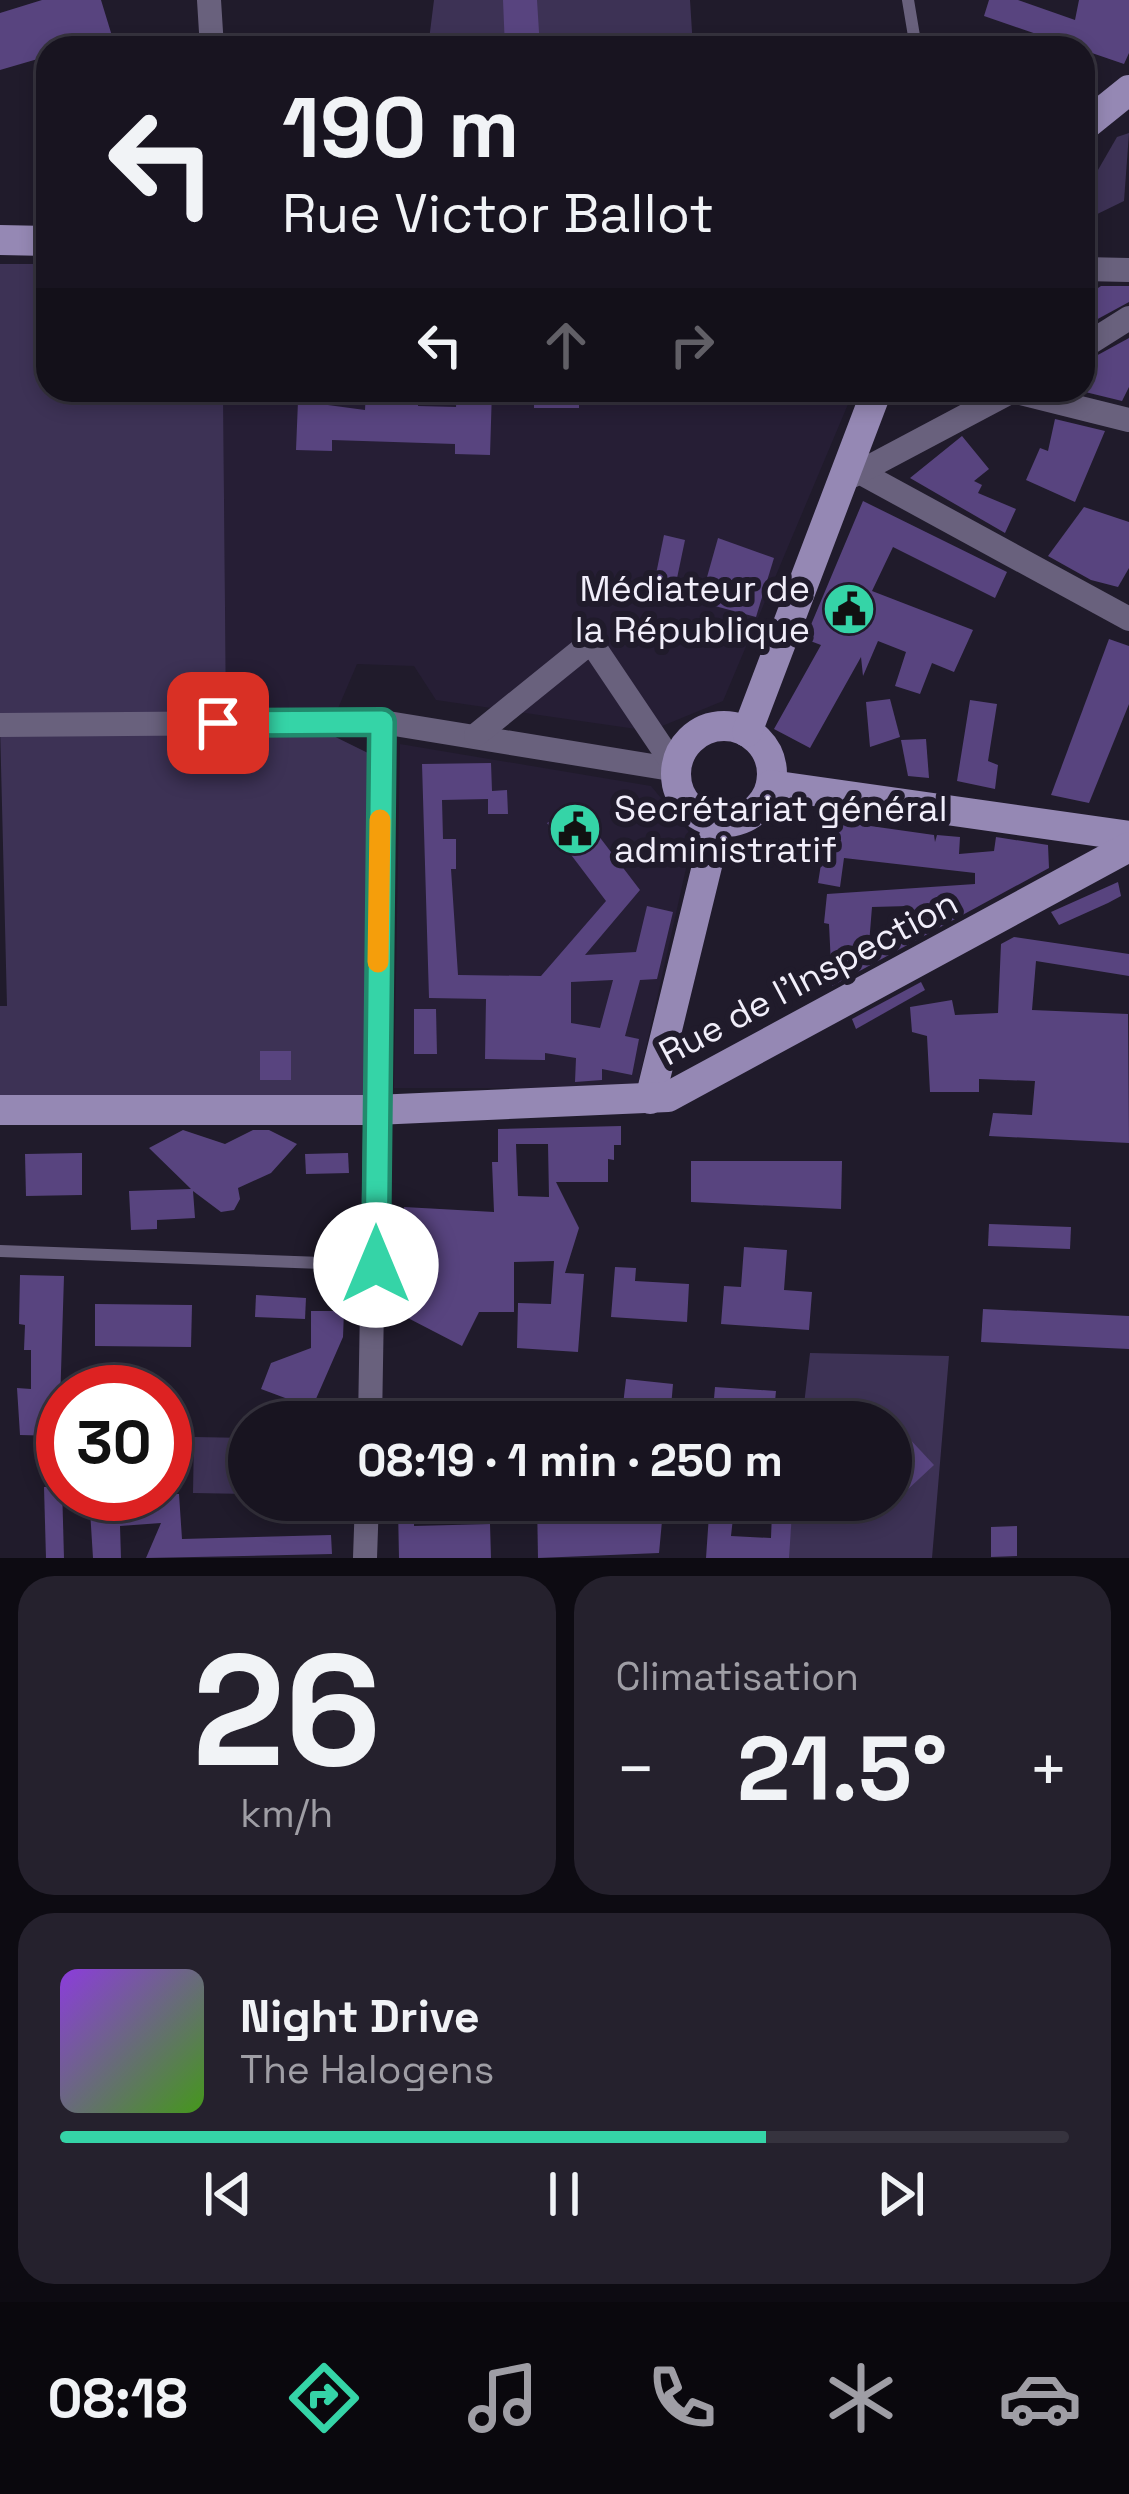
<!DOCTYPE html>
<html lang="fr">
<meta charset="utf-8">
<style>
body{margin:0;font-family:"Space Grotesk",sans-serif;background:#25212d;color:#f1f3f6;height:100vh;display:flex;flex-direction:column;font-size:45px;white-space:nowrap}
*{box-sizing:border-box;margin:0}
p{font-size:39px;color:#9f9ea5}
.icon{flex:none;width:66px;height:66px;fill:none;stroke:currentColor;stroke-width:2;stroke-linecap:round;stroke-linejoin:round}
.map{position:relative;height:1558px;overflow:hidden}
.side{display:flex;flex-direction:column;gap:18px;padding:18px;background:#0d0b12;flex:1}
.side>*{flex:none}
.top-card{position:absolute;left:36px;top:36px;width:1059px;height:366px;border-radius:36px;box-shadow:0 6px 18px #0003,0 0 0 3px #36333e;background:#181420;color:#f1f3f6;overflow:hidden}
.speed{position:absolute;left:36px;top:1365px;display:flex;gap:24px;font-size:60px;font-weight:700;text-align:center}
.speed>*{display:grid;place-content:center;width:156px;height:156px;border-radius:50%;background:#181420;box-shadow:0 6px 18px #0003,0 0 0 3px #36333e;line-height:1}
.speed .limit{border:18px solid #d22;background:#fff;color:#111}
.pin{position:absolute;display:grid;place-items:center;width:102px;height:102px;color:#fff;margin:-51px;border-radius:24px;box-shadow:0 6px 18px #0006}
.me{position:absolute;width:132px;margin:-66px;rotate:0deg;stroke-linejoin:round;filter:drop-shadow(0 0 9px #0008)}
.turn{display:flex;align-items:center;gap:42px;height:252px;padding:0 48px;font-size:54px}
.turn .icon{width:156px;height:156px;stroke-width:2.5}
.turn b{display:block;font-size:84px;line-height:102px}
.lanes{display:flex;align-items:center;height:114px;padding:0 48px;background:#0003;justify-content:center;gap:60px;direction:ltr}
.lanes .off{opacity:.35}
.big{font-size:90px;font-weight:700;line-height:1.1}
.side .card{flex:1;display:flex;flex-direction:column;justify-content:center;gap:18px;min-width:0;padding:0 42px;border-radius:36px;background:#25212d}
.side .dial{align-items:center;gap:0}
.dial b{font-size:156px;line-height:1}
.song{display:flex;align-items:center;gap:36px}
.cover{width:144px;height:144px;border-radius:18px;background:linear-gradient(135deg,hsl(270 70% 55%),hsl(100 70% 35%))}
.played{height:12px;border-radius:6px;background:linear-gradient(90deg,#35d4a7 70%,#36333e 70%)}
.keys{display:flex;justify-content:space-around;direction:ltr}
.heat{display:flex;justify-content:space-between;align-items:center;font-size:66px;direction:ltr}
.side .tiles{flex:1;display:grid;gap:18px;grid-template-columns:1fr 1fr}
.card:last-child{grid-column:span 2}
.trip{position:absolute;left:228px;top:1401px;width:684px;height:120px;border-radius:60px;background:#181420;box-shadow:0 6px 18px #0003,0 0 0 3px #36333e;font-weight:700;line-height:120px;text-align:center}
.tabs{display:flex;height:192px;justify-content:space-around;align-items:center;background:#0a080d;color:#9f9ea5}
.tabs .icon{width:84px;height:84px}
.tabs .selected{color:#35d4a7}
.tabs b{font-size:54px;color:#f1f3f6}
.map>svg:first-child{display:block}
.built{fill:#261e35}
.green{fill:#3d3255}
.building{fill:#58447f;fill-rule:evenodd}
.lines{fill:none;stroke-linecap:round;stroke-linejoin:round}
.lane{stroke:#69617d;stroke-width:12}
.street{stroke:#69617d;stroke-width:24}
.secondary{stroke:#9588b4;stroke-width:30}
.route-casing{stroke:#228a6d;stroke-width:30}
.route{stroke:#35d4a7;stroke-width:21}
.slow{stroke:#f59e0b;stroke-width:21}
.labels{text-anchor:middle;stroke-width:12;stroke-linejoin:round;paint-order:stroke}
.poi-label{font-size:36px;fill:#f1eefa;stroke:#201b2b;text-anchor:end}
.street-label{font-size:36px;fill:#f1eefa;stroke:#201b2b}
</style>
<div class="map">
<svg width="1129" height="1558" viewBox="0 0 1129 1558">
<rect width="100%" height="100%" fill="#201b2b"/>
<g class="built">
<path d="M 223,390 L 854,390 L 723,701 L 650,731 L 436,700 L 414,666 L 385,665 L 357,664 L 336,713 L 226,714 Z"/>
<path d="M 400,744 L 651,786 L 693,837 L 637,1088 L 394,1088 Z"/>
</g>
<g class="green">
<path d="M 434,0 L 690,0 L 693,48 L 428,48 Z"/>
<path d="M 1129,133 L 1124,201 L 1083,221 L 1083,196 L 1117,137 Z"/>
<path d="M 0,264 L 48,264 L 48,390 L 223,390 L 226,714 L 0,715 Z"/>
<path d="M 305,722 L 368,753 L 375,1110 L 0,1109 L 0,1006 L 7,1006 L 0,725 Z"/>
<path d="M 810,1353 L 949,1356 L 932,1558 L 787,1558 L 794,1500 L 891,1500 L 891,1422 L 802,1422 Z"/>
<path d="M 194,1437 L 249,1438 L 249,1494 L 193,1493 Z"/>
</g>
<g class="building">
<path d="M 42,0 L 101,0 L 112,36 L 72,48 L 48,48 L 48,56 L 0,70 L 0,13 Z"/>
<path d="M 503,0 L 537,0 L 540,48 L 505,48 Z"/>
<path d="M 989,0 L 1018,0 L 1075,20 L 1079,0 L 1129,0 L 1129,53 L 1124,64 L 984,16 Z"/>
<path d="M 1101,286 L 1129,286 L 1129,302 L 1083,327 L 1083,298 Z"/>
<path d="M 1129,338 L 1129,387 L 1122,401 L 1077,390 L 1083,390 L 1083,363 Z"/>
<path d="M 366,390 L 418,390 L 418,406 L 456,407 L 457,390 L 492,390 L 490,455 L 455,454 L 455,444 L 332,440 L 332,451 L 296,450 L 298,401 L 365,410 Z"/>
<rect x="534" y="390" width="45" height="18"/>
<path d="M 1055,419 L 1105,431 L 1075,502 L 1026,480 L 1040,448 L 1048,451 Z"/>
<path d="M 962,436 L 989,469 L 974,481 L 982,485 L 978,493 L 1016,509 L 1005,533 L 910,478 Z"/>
<path d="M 863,501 L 1007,572 L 995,598 L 893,547 L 872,591 L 973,630 L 954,672 L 932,663 L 920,694 L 895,686 L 906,652 L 878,641 L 863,676 L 861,657 L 810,748 L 774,729 L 821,645 L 805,639 Z"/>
<path d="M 1084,507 L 1129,522 L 1129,568 L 1118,587 L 1091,580 L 1048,556 Z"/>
<path d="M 664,535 L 685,540 L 676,583 L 655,579 Z"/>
<path d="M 718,538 L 774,558 L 756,617 L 700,602 Z"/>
<path d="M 1109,639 L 1129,646 L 1129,704 L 1089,803 L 1051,795 Z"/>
<path d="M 890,699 L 900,737 L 870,747 L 866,702 Z"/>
<path d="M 970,700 L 997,704 L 988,761 L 998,765 L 995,789 L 957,781 Z"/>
<path d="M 926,739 L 929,778 L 908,776 L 901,740 Z"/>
<path d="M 491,763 L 492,791 L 507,790 L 508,814 L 488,814 L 488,799 L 442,800 L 443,839 L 456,839 L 456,869 L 451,869 L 458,975 L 541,976 L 606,901 L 547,823 L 567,813 L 572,819 L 582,814 L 640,890 L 585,955 L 636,952 L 647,906 L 673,912 L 657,979 L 640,980 L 625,1036 L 639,1039 L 632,1075 L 602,1069 L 602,1080 L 575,1082 L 576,1058 L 545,1053 L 545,1060 L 485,1059 L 486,999 L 429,998 L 422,764 ZM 613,980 L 600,1028 L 571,1023 L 571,982 Z"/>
<path d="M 828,820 L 934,835 L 935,842 L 937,835 L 960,837 L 959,854 L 994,851 L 996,837 L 1048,845 L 1049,868 L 832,986 L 829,924 L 824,923 L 827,894 L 975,884 L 975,873 L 844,858 L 840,887 L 818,883 ZM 909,906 L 911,937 L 869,944 L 872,907 Z"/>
<path d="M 1118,882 L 1121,896 L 1108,903 L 1059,925 L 1051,912 Z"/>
<path d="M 1014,937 L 1129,954 L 1129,976 L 1036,961 L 1032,1010 L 1128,1014 L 1129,1143 L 989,1136 L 993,1113 L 1032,1115 L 1035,1081 L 979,1079 L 979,1092 L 930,1092 L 927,1036 L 912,1032 L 910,1007 L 952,1000 L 955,1015 L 998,1013 L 1001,944 Z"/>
<path d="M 921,982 L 925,990 L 856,1029 L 852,1019 Z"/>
<path d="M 414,1009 L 436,1009 L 437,1054 L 414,1054 Z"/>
<rect x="260" y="1051" width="31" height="29"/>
<path d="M 621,1126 L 621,1145 L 614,1145 L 614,1160 L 608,1159 L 608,1182 L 556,1182 L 579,1228 L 565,1273 L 584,1274 L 578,1352 L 517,1348 L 518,1303 L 551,1304 L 554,1261 L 514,1262 L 514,1312 L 479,1312 L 462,1346 L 404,1316 L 425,1276 L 397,1276 L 396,1258 L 404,1258 L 404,1207 L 494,1212 L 492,1162 L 498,1162 L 498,1129 ZM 516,1144 L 548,1144 L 549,1197 L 518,1196 Z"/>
<path d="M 183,1130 L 225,1144 L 253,1130 L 269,1130 L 297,1144 L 271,1173 L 238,1188 L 240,1199 L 234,1210 L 221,1212 L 193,1191 L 195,1218 L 157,1220 L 157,1229 L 131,1230 L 129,1191 L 191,1189 L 149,1148 Z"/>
<path d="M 82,1153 L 82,1195 L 26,1196 L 25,1154 Z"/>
<path d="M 348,1153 L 349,1173 L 306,1174 L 305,1154 Z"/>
<path d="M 691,1161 L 842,1161 L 841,1209 L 691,1202 Z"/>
<path d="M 989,1224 L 1071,1227 L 1070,1249 L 988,1246 Z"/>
<path d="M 744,1247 L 787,1250 L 784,1290 L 812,1292 L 809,1330 L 721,1324 L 724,1286 L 741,1287 Z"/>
<path d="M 615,1267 L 636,1268 L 635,1281 L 689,1284 L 687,1322 L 611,1317 Z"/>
<path d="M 20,1275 L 64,1276 L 59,1436 L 20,1435 L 17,1388 L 31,1389 L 31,1350 L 24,1350 L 25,1325 L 19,1324 Z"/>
<path d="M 256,1295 L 306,1298 L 305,1319 L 255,1317 Z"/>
<path d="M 95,1304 L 192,1305 L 191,1347 L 95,1346 Z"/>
<path d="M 983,1309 L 1129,1316 L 1129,1349 L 981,1342 Z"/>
<path d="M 311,1311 L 344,1311 L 343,1337 L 312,1408 L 261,1389 L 271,1363 L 311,1348 Z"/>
<path d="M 626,1379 L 673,1384 L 671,1407 L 644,1404 L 642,1422 L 621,1422 Z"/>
<path d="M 715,1387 L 776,1391 L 773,1422 L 712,1422 Z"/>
<path d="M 891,1419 L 934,1465 L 891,1505 Z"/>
<path d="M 62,1486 L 64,1558 L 46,1558 L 44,1487 Z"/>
<path d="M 89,1494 L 179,1494 L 182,1539 L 331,1535 L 332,1554 L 146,1558 L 161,1523 L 120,1526 L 121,1558 L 93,1558 Z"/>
<path d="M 537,1500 L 664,1500 L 659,1553 L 538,1558 Z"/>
<path d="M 710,1500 L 735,1500 L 731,1536 L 771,1538 L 772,1512 L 792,1513 L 789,1558 L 706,1558 Z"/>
<path d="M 398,1508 L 414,1508 L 414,1526 L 490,1524 L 491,1558 L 399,1558 Z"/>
<path d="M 1017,1526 L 1017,1556 L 991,1557 L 991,1527 Z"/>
</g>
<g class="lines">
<g class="lane">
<path d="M 908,0 L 916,48"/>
<path d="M 0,1251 L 376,1265"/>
</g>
<g class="street">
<path d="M 209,0 L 212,48"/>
<path d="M 1083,269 L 1129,270"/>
<path d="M 1083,347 L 1129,318"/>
<path d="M 1012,391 L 1129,420"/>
<path d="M 863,474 L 1129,619"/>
<path d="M 852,476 L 1014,390"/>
<path d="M 0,725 L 382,722 L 677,770"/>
<path d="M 476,735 L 591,642 L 677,770"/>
<path d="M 370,1422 L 382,722"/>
<path d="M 365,1558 L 367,1500"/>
</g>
<g class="secondary">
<path d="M 1083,127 L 1129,90"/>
<path d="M 0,240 L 48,241"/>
<circle cx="724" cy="774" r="48"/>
<path d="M 747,732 L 877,390"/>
<path d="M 771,785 L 1129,836"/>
<path d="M 650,1099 L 718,821"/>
<path d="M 0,1110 L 375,1110 L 668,1097 L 1129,847"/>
</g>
</g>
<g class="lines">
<g class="route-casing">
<path id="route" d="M 218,723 L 382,722 L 376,1265"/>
</g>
<use href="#route" class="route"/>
<path class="slow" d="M 378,962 L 380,820"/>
</g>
<defs>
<g id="civic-disc" transform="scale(2.7)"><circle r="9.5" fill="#35d4a7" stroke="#201b2b"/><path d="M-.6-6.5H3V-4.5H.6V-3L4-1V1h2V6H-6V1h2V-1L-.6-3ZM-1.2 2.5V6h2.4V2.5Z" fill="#111"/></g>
</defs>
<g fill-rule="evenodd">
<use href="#civic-disc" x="849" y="609"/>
<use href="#civic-disc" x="575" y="829"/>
</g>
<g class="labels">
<g class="poi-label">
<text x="810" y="601">Médiateur de<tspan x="810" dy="41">la République</tspan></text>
<text x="614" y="821" text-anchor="start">Secrétariat général<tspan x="614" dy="41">administratif</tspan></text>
</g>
<g class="street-label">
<text transform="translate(808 977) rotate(-28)" y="13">Rue de l'Inspection</text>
</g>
</g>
</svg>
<div class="speed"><div class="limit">30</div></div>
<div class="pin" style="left:218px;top:723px;background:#d93025"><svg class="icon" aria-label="arrive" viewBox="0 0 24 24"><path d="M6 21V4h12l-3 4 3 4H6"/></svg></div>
<svg class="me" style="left:376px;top:1265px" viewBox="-20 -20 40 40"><circle r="19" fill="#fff"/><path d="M0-13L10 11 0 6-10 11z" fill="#35d4a7"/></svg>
<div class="trip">08:19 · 1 min · 250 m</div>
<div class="top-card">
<div class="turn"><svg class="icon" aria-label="left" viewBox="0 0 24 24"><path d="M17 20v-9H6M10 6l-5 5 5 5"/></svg><div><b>190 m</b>Rue Victor Ballot</div></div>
<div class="lanes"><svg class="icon" aria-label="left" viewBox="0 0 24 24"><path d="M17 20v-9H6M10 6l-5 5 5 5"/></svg><svg class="icon off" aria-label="ahead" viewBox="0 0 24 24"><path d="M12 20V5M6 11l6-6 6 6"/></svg><svg class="icon off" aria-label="right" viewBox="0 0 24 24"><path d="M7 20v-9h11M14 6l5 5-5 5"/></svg></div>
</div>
</div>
<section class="side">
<div class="tiles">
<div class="card dial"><b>26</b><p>km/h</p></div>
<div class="card"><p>Climatisation</p>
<div class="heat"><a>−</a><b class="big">21.5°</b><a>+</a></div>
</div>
<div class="card">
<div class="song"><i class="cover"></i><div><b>Night Drive</b><p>The Halogens</p></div></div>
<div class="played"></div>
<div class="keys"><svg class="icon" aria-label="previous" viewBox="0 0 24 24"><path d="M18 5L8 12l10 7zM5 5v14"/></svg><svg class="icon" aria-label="pause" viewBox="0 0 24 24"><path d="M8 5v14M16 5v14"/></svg><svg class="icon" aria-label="next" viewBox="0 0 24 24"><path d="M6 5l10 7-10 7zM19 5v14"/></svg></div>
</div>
</div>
</section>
<nav class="tabs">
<b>08:18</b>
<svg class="icon selected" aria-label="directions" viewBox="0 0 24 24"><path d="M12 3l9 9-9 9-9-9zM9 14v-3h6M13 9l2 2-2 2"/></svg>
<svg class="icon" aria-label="music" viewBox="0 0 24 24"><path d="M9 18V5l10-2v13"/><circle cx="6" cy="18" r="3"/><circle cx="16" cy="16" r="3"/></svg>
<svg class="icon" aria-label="phone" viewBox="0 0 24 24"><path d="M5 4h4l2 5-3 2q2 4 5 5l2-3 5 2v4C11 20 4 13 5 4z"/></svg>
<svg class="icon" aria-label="climate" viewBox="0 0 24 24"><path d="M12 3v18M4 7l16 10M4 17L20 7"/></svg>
<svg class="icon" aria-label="car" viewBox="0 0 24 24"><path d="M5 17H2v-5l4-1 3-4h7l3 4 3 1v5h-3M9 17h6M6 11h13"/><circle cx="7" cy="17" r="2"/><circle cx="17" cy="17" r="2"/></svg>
</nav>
